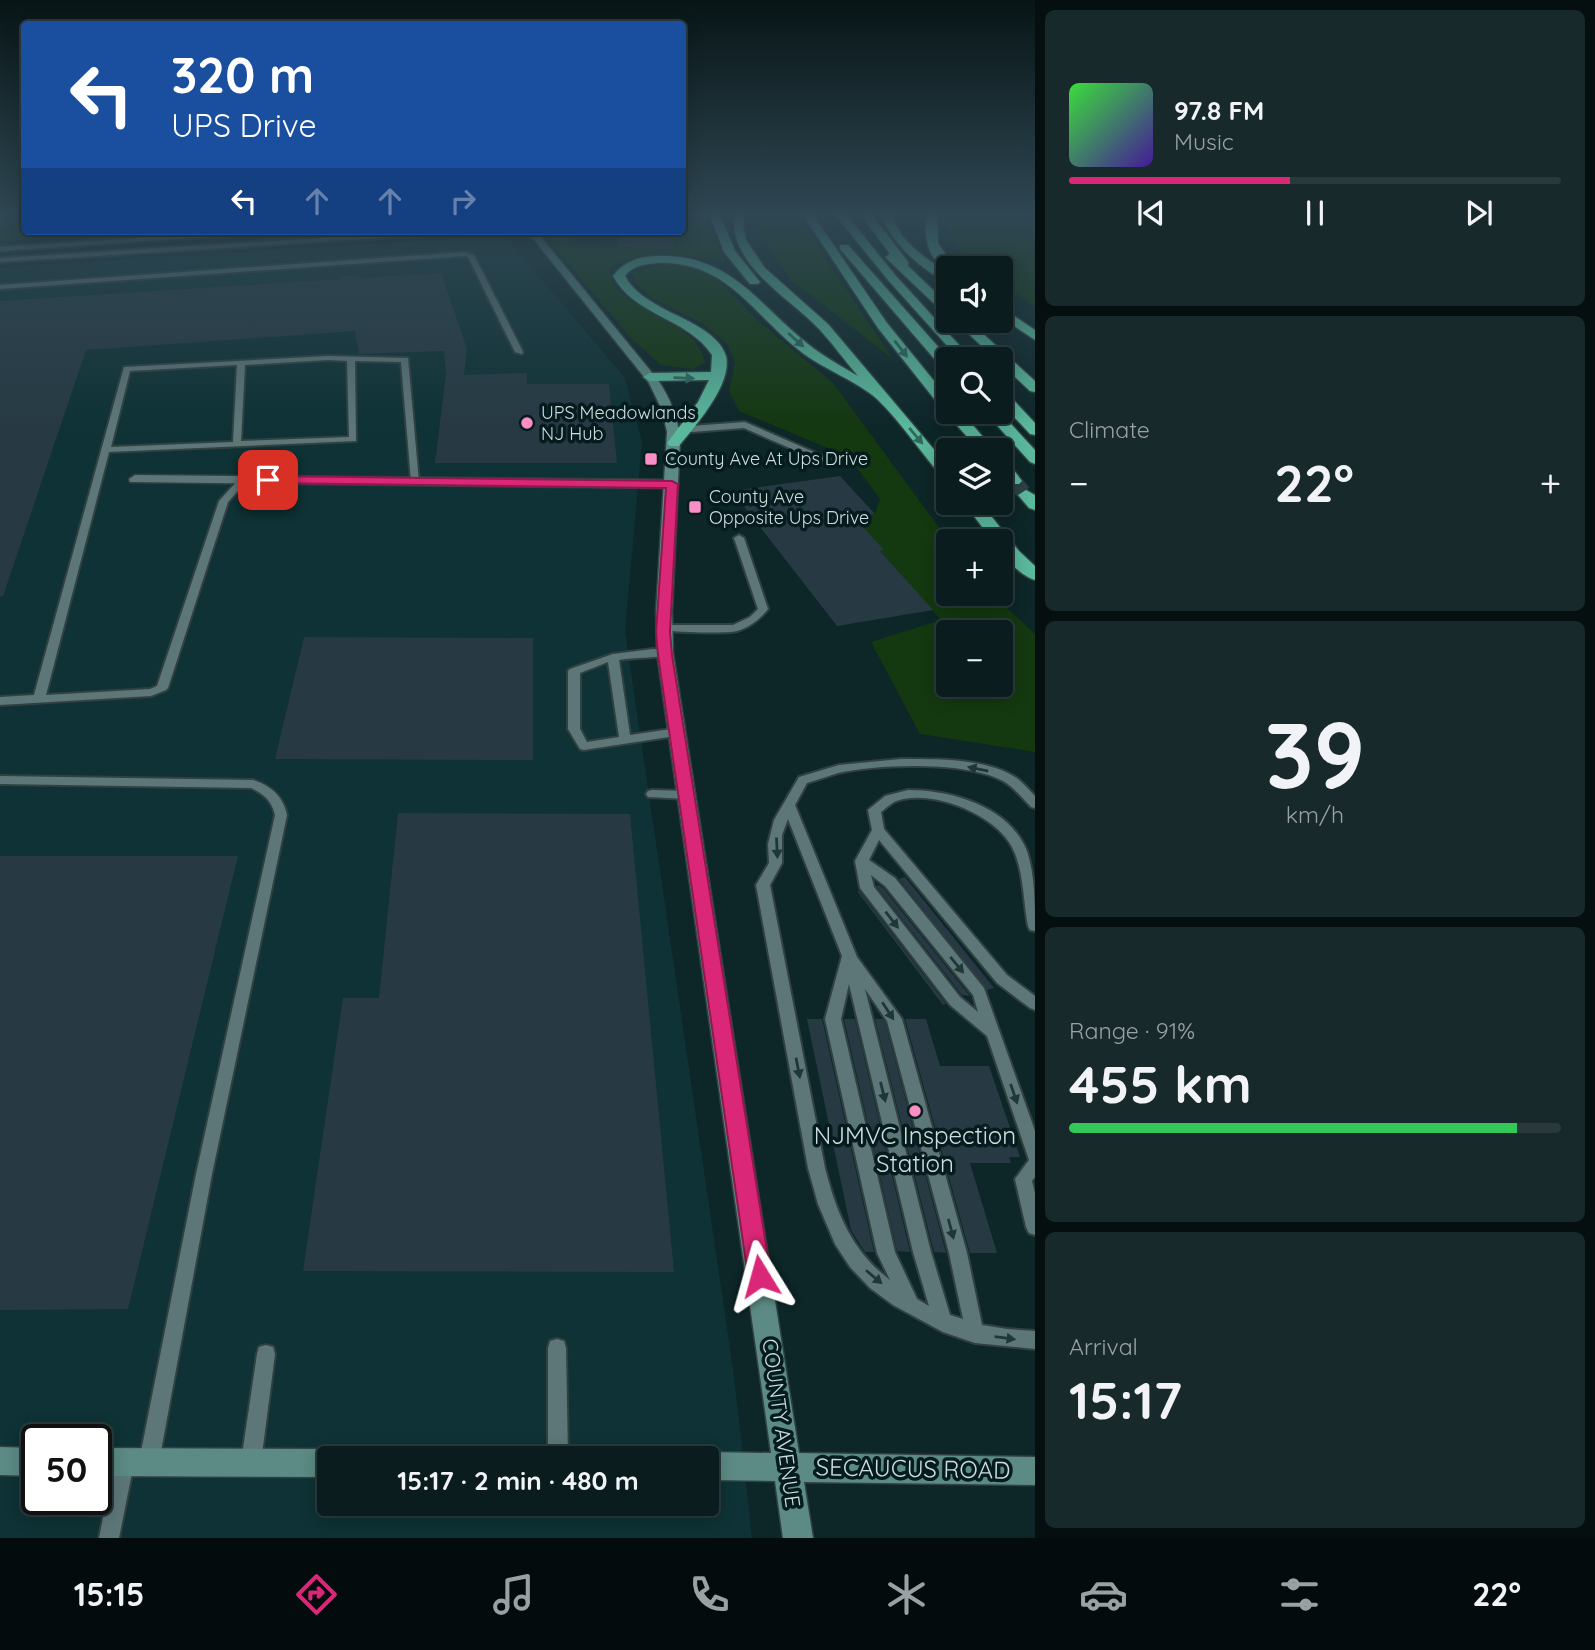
<!DOCTYPE html>
<meta charset="utf-8">
<style>
body{margin:0;font-family:Quicksand,sans-serif;background:#18292b;color:#f1f3f6;height:100vh;display:flex;flex-direction:column;font-size:26px;white-space:nowrap}
*{box-sizing:border-box;margin:0}
p{font-size:23px;color:#99a1a4}
.icon{flex:none;width:38px;height:38px;fill:none;stroke:currentColor;stroke-width:2;stroke-linecap:round;stroke-linejoin:round}
.map{position:relative;flex:1;overflow:hidden}
.details{display:flex;flex-direction:column;gap:10px;padding:10px;background:#060f10;width:560px}
.details>*{flex:none}
.top-card{position:absolute;left:21px;top:21px;width:665px;height:214px;border-radius:7px;box-shadow:0 4px 18px #0003,0 0 0 2px #2a3a3c;background:#1a4fa0;color:#fff;overflow:hidden}
.fabs{position:absolute;left:936px;top:256px;display:grid;gap:14px}
.fabs a{display:grid;place-items:center;width:77px;height:77px;border-radius:7px;background:#0a1c1e;box-shadow:0 4px 18px #0003,0 0 0 2px #2a3a3c;font-size:35px}
.speed{position:absolute;left:21px;top:1424px;display:flex;gap:14px;font-size:35px;font-weight:700;text-align:center}
.speed>*{display:grid;place-content:center;width:91px;height:91px;border-radius:50%;background:#0a1c1e;box-shadow:0 4px 18px #0003,0 0 0 2px #2a3a3c;line-height:1}
.speed .limit{border:4px solid #111;border-radius:10px;background:#fff;color:#111}
.pin{position:absolute;display:grid;place-items:center;width:60px;height:60px;color:#fff;margin:-30px;border-radius:14px;box-shadow:0 4px 10px #0006}
.me{position:absolute;width:77px;margin:-38px;rotate:352deg;stroke-linejoin:round;filter:drop-shadow(0 0 5px #0008)}
.turn{display:flex;align-items:center;gap:24px;height:147px;padding:0 35px;font-size:32px}
.turn .icon{width:91px;height:91px;stroke-width:2.5}
.turn b{display:block;font-size:49px;line-height:60px}
.lanes{display:flex;align-items:center;height:66px;padding:0 35px;background:#0003;justify-content:center;gap:35px;direction:ltr}
.lanes .off{opacity:.35}
.big{font-size:52px;font-weight:700;line-height:1.1}
.details .card{flex:1;display:flex;flex-direction:column;justify-content:center;gap:10px;min-width:0;padding:0 24px;border-radius:10px;background:#18292b}
.details .dial{align-items:center;gap:0}
.dial b{font-size:91px;line-height:1}
.song{display:flex;align-items:center;gap:21px}
.cover{width:84px;height:84px;border-radius:10px;background:linear-gradient(135deg,hsl(120 70% 55%),hsl(260 70% 35%))}
.played{height:7px;border-radius:4px;background:linear-gradient(90deg,#db2777 45%,#2a3a3c 45%)}
.keys{display:flex;justify-content:space-around;direction:ltr}
.heat{display:flex;justify-content:space-between;align-items:center;font-size:38px;direction:ltr}
.charge{height:10px;border-radius:5px;background:linear-gradient(90deg,#34c759 91%,#2a3a3c 0)}
.trip{position:absolute;left:317px;top:1446px;width:402px;height:70px;border-radius:7px;background:#0a1c1e;box-shadow:0 4px 18px #0003,0 0 0 2px #2a3a3c;font-weight:700;line-height:70px;text-align:center}
.menu{display:flex;height:112px;justify-content:space-around;align-items:center;background:#040b0c;color:#99a1a4}
.menu .icon{width:49px;height:49px}
.menu .selected{color:#db2777}
.menu b{font-size:32px;color:#f1f3f6}
main{display:flex;flex:1;min-height:0}
.map>svg:first-child{display:block}
.built{fill:#0e3235;fill-rule:evenodd}
.green{fill:#143810;fill-rule:evenodd}
.building{fill:#273a44}
.lines{fill:none;stroke-linecap:round;stroke-linejoin:round}
.highway-tunnel{stroke:#2a4143;stroke-width:15;stroke-dasharray:15 8;stroke-linecap:butt}
.lane-casing{stroke:#314041;stroke-width:4}
.street-casing{stroke:#314041;stroke-width:3}
.secondary-casing{stroke:#314041;stroke-width:3}
.highway-casing{stroke:#314041;stroke-width:3}
.lane{fill:#5d7779;fill-rule:evenodd}
.street{fill:#5d7779;fill-rule:evenodd}
.secondary{fill:#5c8a84;fill-rule:evenodd}
.highway{fill:#5ab89c;fill-rule:evenodd}
.oneway{fill:#2f6a5d}
.oneway2{fill:#1f3739}
.route{fill:#db2777;stroke:#8e194d;stroke-width:2}
.poi-dot{fill:#fb8fc5;stroke:#041c1e;stroke-width:2.5}
.labels{text-anchor:middle;stroke-width:7;stroke-linejoin:round;paint-order:stroke}
.far-poi-label{font-size:18px;fill:#cedcdd;stroke:#041c1e;text-anchor:start}
.street-label{font-size:21px;fill:#cedcdd;stroke:#041c1e}
.near-poi-label{font-size:24px;fill:#cedcdd;stroke:#041c1e}
.near-street-label{font-size:24px;fill:#cedcdd;stroke:#041c1e}
</style>
<main>
<div class="map">
<svg width="1035" height="1538" viewBox="0 0 1035 1538">
<rect width="100%" height="100%" fill="#0d2628"/>
<path class="built" d="M 504,235 L 625,378 L 642,442 L 625,631 L 734,1376 L 752,1538 L 0,1538 L 0,268 ZM 37,1440 L 96,1440 L 96,1500 L 37,1500 ZM 329,1458 L 707,1458 L 707,1503 L 329,1503 Z"/>
<g class="green">
<path d="M 0,212 L 24,212 L 24,231 L 35,231 L 31,239 L 0,242 Z"/>
<path d="M 683,212 L 704,212 L 705,220 L 726,261 C 687,256 644,247 609,268 C 613,314 697,315 705,363 L 693,369 L 661,365 L 631,338 L 541,231 L 573,231 L 571,245 L 673,248 L 674,231 L 682,231 Z"/>
<path d="M 765,212 L 794,212 L 893,359 L 791,280 L 759,233 Z"/>
<path d="M 946,212 L 1035,212 L 1035,306 L 1001,283 L 1001,268 C 994,268 984,269 978,267 C 958,258 950,232 946,212 Z"/>
<path d="M 669,263 L 698,266 L 721,283 L 757,320 L 833,383 L 949,541 L 948,593 L 991,593 L 1035,634 L 1035,752 L 920,734 L 871,642 L 941,620 L 880,551 L 883,550 L 854,517 L 875,514 L 880,499 L 849,457 L 739,411 L 729,391 L 735,362 L 727,344 L 702,323 L 652,298 L 639,286 L 631,272 ZM 948,632 L 1001,632 L 1001,684 L 948,684 Z"/>
</g>
<g class="building">
<path d="M 619,231 L 674,231 L 674,248 L 618,247 Z"/>
<path d="M 441,273 L 467,349 L 464,375 L 527,373 L 527,384 L 609,384 L 617,463 L 435,463 L 446,375 L 444,351 L 359,354 L 355,331 L 86,350 L 3,596 L 0,596 L 0,301 L 340,279 L 339,276 L 359,275 L 359,278 Z"/>
<path d="M 840,476 L 875,514 L 854,517 L 884,550 L 880,551 L 933,610 L 837,626 L 732,491 Z"/>
<path d="M 304,637 L 533,638 L 533,760 L 275,759 Z"/>
<path d="M 398,813 L 630,814 L 674,1272 L 303,1271 L 343,998 L 379,998 Z"/>
<path d="M 0,856 L 238,856 L 128,1309 L 0,1310 Z"/>
<path d="M 905,877 L 994,988 L 987,990 L 899,879 Z"/>
<path d="M 879,885 L 883,888 L 970,996 L 962,995 L 876,886 Z"/>
<path d="M 857,891 L 859,891 L 946,1004 L 943,1005 Z"/>
<path d="M 807,1019 L 822,1019 L 874,1252 L 865,1252 L 851,1230 Z"/>
<path d="M 844,1019 L 855,1019 L 910,1252 L 897,1251 Z"/>
<path d="M 875,1019 L 883,1019 L 885,1022 L 946,1253 L 934,1252 Z"/>
<path d="M 905,1019 L 926,1019 L 940,1066 L 989,1066 L 1020,1157 L 1009,1157 L 1011,1163 L 970,1163 L 997,1253 L 970,1253 Z"/>
</g>
<g class="lines">
<path class="highway-tunnel" d="M 1014,481 L 1026,495"/>
<g class="lane-casing">
<g id="lane">
<path d="M 240,231 L 271,231 L 268,233 L 0,251 L 0,247 Z"/>
<path d="M 432,231 L 465,231 L 462,233 L 0,262 L 0,258 Z"/>
<path d="M 465,252 L 474,255 L 523,352 L 522,354 L 515,352 L 468,257 L 465,256 L 0,289 L 0,285 Z"/>
<path d="M 328,356 L 408,358 L 419,483 L 416,484 L 411,481 L 401,362 L 355,361 L 356,441 L 109,452 L 46,695 L 150,689 L 157,686 L 219,501 L 240,478 L 246,478 L 248,480 L 228,502 L 168,688 L 166,690 L 151,696 L 0,705 L 0,697 L 34,695 L 124,367 ZM 328,360 L 347,361 L 349,437 L 241,441 L 245,365 ZM 237,365 L 233,442 L 111,447 L 130,371 Z"/>
<path d="M 745,422 L 830,459 L 831,461 L 824,463 L 744,428 L 678,433 L 674,430 L 678,427 Z"/>
<path d="M 739,535 L 744,538 L 768,609 C 760,619 750,627 737,631 C 725,634 673,632 660,630 L 659,628 L 664,625 L 733,625 L 750,617 L 758,609 L 734,538 Z"/>
<path d="M 653,649 L 665,650 L 670,653 C 662,659 632,657 619,660 L 630,735 L 678,728 L 682,729 L 684,732 L 682,735 L 584,750 L 580,749 L 568,729 L 568,671 L 570,669 L 613,654 ZM 608,662 L 619,737 L 587,742 L 580,729 L 580,673 Z"/>
<path d="M 901,759 C 935,759 985,758 1015,777 C 1023,782 1029,790 1035,796 L 1035,808 L 1031,807 C 1022,798 1014,787 1003,781 C 966,761 879,764 838,773 C 828,776 818,780 807,783 L 795,805 L 857,957 L 902,1019 L 967,1253 L 982,1325 L 1007,1329 L 1035,1331 L 1035,1349 L 975,1343 L 943,1332 L 893,1305 L 870,1288 L 850,1267 L 835,1244 L 818,1204 L 808,1168 L 756,885 L 769,863 L 768,844 L 774,820 L 799,777 L 839,765 ZM 788,819 L 842,956 L 825,1019 L 877,1253 L 890,1280 C 852,1252 836,1212 825,1168 L 770,885 L 782,863 L 782,835 ZM 849,984 L 913,1252 L 929,1306 L 917,1299 L 895,1252 L 841,1019 ZM 865,989 L 887,1021 L 949,1253 L 963,1319 L 950,1315 L 931,1252 Z"/>
<path d="M 0,776 L 253,780 C 271,786 283,796 287,815 L 212,1174 L 159,1462 L 156,1469 L 149,1472 L 142,1469 L 139,1462 L 196,1174 L 275,815 C 272,801 264,794 251,788 L 0,784 Z"/>
<path d="M 652,790 L 688,791 L 694,795 L 688,799 L 648,797 L 646,794 L 648,791 Z"/>
<path d="M 908,790 C 951,790 1009,806 1027,851 C 1035,876 1035,904 1035,931 L 1030,930 L 1028,926 C 1023,901 1024,870 1012,847 C 995,814 929,787 894,802 C 889,805 885,809 881,812 L 884,829 L 1007,975 L 1035,996 L 1035,1010 L 1030,1008 L 997,983 L 879,840 L 869,860 L 895,878 L 984,988 L 1035,1131 L 1035,1177 L 1032,1181 L 1035,1193 L 1035,1235 L 1029,1233 L 1026,1227 L 1015,1179 L 1029,1160 L 987,1036 L 950,1005 L 860,888 L 855,861 L 872,830 L 868,810 L 885,796 ZM 871,875 L 885,886 L 973,995 L 978,1012 L 960,997 L 874,887 Z"/>
<path d="M 557,1339 L 564,1341 L 566,1348 L 568,1458 L 548,1458 L 548,1348 L 550,1341 Z"/>
<path d="M 266,1345 L 273,1347 L 275,1354 L 261,1462 L 258,1469 L 251,1472 L 244,1469 L 241,1462 L 257,1354 L 259,1347 Z"/>
<path d="M 124,1453 L 131,1456 L 134,1463 L 119,1538 L 99,1538 L 114,1463 L 117,1456 Z"/>
</g>
</g>
<g class="street-casing">
<path id="street" d="M 135,475 L 672,480 L 678,484 L 672,488 L 130,482 L 129,479 Z"/>
</g>
<g class="secondary-casing">
<g id="secondary">
<path d="M 527,231 L 536,231 L 658,380 C 670,398 678,417 680,440 L 672,612 L 673,653 L 799,1453 L 1035,1457 L 1035,1485 L 804,1482 L 813,1538 L 783,1538 L 775,1481 L 707,1480 L 707,1458 L 696,1458 L 707,1452 L 771,1453 L 657,653 L 656,612 L 667,432 L 662,410 L 649,383 Z"/>
<path d="M 0,1447 L 37,1448 L 37,1476 L 0,1475 Z"/>
<path d="M 96,1448 L 329,1449 L 339,1453 L 341,1458 L 329,1458 L 329,1477 L 96,1476 Z"/>
</g>
</g>
<g class="highway-casing">
<g id="highway">
<path d="M 709,212 L 719,212 L 735,251 L 760,282 L 758,284 L 750,284 L 724,252 Z"/>
<path d="M 735,212 L 745,212 L 743,225 L 746,240 L 765,268 L 828,324 L 948,466 L 948,479 L 943,478 C 921,453 901,422 877,399 C 858,382 826,370 804,354 C 754,317 729,261 659,263 C 646,264 633,265 625,276 C 634,293 650,301 666,310 C 686,320 719,333 726,356 C 733,384 695,426 679,446 L 669,446 L 667,443 L 698,402 L 709,380 L 650,381 L 643,377 L 650,373 L 711,372 L 712,355 C 688,318 634,316 613,276 C 623,262 638,257 655,256 C 729,253 756,302 808,344 C 823,356 841,366 858,376 C 845,361 833,344 820,330 C 789,297 726,264 735,212 Z"/>
<path d="M 801,212 L 811,212 L 887,323 L 948,398 L 948,411 L 961,411 L 994,450 L 979,450 L 943,410 L 878,328 Z"/>
<path d="M 833,212 L 844,212 L 896,276 L 972,359 L 959,359 L 888,280 Z"/>
<path d="M 859,212 L 870,212 L 908,262 L 908,266 L 948,304 L 948,314 L 944,313 L 887,259 L 885,257 L 890,254 Z"/>
<path d="M 882,212 L 892,212 C 896,240 927,259 948,273 L 948,281 C 925,275 885,237 882,212 Z"/>
<path d="M 927,212 L 937,212 L 938,243 L 955,268 L 948,268 L 948,271 C 927,260 923,234 927,212 Z"/>
<path d="M 840,245 L 848,245 L 949,359 L 948,370 L 943,369 L 840,249 Z"/>
<path d="M 1001,307 L 1035,330 L 1035,340 L 1001,317 Z"/>
<path d="M 954,320 L 968,320 L 1035,381 L 1035,392 L 1030,391 L 1001,364 L 1001,359 L 995,359 Z"/>
<path d="M 1001,391 L 1006,392 L 1035,423 L 1035,435 L 1030,434 L 1001,403 Z"/>
<path d="M 984,411 L 999,411 L 1035,450 L 1035,464 L 1030,462 Z"/>
<path d="M 1001,461 C 1010,464 1017,474 1022,481 L 1019,484 L 1009,484 L 1001,476 Z"/>
<path d="M 1026,490 L 1035,495 L 1035,510 L 1029,508 L 1018,495 Z"/>
<path d="M 963,502 L 980,502 L 1019,551 L 1035,566 L 1035,580 C 1020,576 1001,556 1001,541 L 993,541 Z"/>
</g>
</g>
<use href="#lane" class="lane"/>
<use href="#street" class="street"/>
<use href="#secondary" class="secondary"/>
<use href="#highway" class="highway"/>
</g>
<defs><path id="oneway-solid" d="M-6-.8H1V-3.2L6.5 0L1 3.2V.8H-6Z" transform="scale(1.75)"/></defs>
<g class="oneway">
<use href="#oneway-solid" transform="translate(796 340) rotate(42)"/>
<use href="#oneway-solid" transform="translate(901 349) rotate(52)"/>
<use href="#oneway-solid" transform="translate(684 378) rotate(2)"/>
<use href="#oneway-solid" transform="translate(916 436) rotate(50)"/>
</g>
<g class="oneway2">
<use href="#oneway-solid" transform="translate(978 769) rotate(-169)"/>
<use href="#oneway-solid" transform="translate(777 848) rotate(87)"/>
<use href="#oneway-solid" transform="translate(892 920) rotate(52)"/>
<use href="#oneway-solid" transform="translate(957 965) rotate(51)"/>
<use href="#oneway-solid" transform="translate(888 1011) rotate(57)"/>
<use href="#oneway-solid" transform="translate(798 1068) rotate(79)"/>
<use href="#oneway-solid" transform="translate(883 1092) rotate(76)"/>
<use href="#oneway-solid" transform="translate(1014 1094) rotate(71)"/>
<use href="#oneway-solid" transform="translate(951 1229) rotate(75)"/>
<use href="#oneway-solid" transform="translate(874 1277) rotate(40)"/>
<use href="#oneway-solid" transform="translate(1005 1338) rotate(7)"/>
</g>
<linearGradient id="sky" x2="0" y2="1"><stop stop-color="#071516"/><stop offset="0.5" stop-color="#2f4753"/><stop offset="1" stop-color="#2f4753" stop-opacity="0"/></linearGradient>
<rect width="1035" height="428" fill="url(#sky)"/>
<path class="route" d="M 268,476 L 672,481 L 678,484 L 670,632 L 672,655 L 771,1276 L 768,1284 L 760,1287 L 751,1284 L 748,1276 L 658,655 L 656,632 L 666,488 L 264,483 L 262,480 Z"/>
<g class="poi-dot">
<circle cx="527" cy="423" r="7"/>
<rect x="644" y="452" width="14" height="14" rx="3.5"/>
<rect x="688" y="500" width="14" height="14" rx="3.5"/>
<circle cx="915" cy="1111" r="7"/>
</g>
<g class="labels">
<g class="far-poi-label">
<text x="541" y="419">UPS Meadowlands<tspan x="541" dy="21">NJ Hub</tspan></text>
<text x="665" y="465">County Ave At Ups Drive</text>
<text x="709" y="503">County Ave<tspan x="709" dy="21">Opposite Ups Drive</tspan></text>
</g>
<g class="street-label">
<text transform="translate(781 1423) rotate(82)" y="7">COUNTY AVENUE</text>
</g>
<g class="near-poi-label">
<text x="915" y="1144">NJMVC Inspection<tspan x="915" dy="28">Station</tspan></text>
</g>
<g class="near-street-label">
<text transform="translate(913 1469) rotate(1)" y="8">SECAUCUS ROAD</text>
</g>
</g>
</svg>
<div class="fabs">
<a><svg class="icon" aria-label="sound" viewBox="0 0 24 24"><path d="M4 9h4l5-4v14l-5-4H4zM17 9q2 3 0 6"/></svg></a>
<a><svg class="icon" aria-label="search" viewBox="0 0 24 24"><circle cx="10" cy="10" r="6"/><path d="M15 15l6 6"/></svg></a>
<a><svg class="icon" aria-label="layers" viewBox="0 0 24 24"><path d="M12 4l9 5-9 5-9-5zM3 14l9 5 9-5"/></svg></a>
<a>+</a>
<a>−</a>
</div>
<div class="speed"><div class="limit">50</div></div>
<div class="pin" style="left:268px;top:480px;background:#d93025"><svg class="icon" aria-label="arrive" viewBox="0 0 24 24"><path d="M6 21V4h12l-3 4 3 4H6"/></svg></div>
<svg class="me" style="left:760px;top:1276px" viewBox="-20 -20 40 40"><path d="M0-17L14 15 0 8-14 15z" fill="#db2777" stroke="#fff" stroke-width="4"/></svg>
<div class="trip">15:17 · 2 min · 480 m</div>
<div class="top-card">
<div class="turn"><svg class="icon" aria-label="left" viewBox="0 0 24 24"><path d="M17 20v-9H6M10 6l-5 5 5 5"/></svg><div><b>320 m</b>UPS Drive</div></div>
<div class="lanes"><svg class="icon" aria-label="left" viewBox="0 0 24 24"><path d="M17 20v-9H6M10 6l-5 5 5 5"/></svg><svg class="icon off" aria-label="ahead" viewBox="0 0 24 24"><path d="M12 20V5M6 11l6-6 6 6"/></svg><svg class="icon off" aria-label="ahead" viewBox="0 0 24 24"><path d="M12 20V5M6 11l6-6 6 6"/></svg><svg class="icon off" aria-label="right" viewBox="0 0 24 24"><path d="M7 20v-9h11M14 6l5 5-5 5"/></svg></div>
</div>
</div>
<section class="details">
<div class="card">
<div class="song"><i class="cover"></i><div><b>97.8 FM</b><p>Music</p></div></div>
<div class="played"></div>
<div class="keys"><svg class="icon" aria-label="previous" viewBox="0 0 24 24"><path d="M18 5L8 12l10 7zM5 5v14"/></svg><svg class="icon" aria-label="pause" viewBox="0 0 24 24"><path d="M8 5v14M16 5v14"/></svg><svg class="icon" aria-label="next" viewBox="0 0 24 24"><path d="M6 5l10 7-10 7zM19 5v14"/></svg></div>
</div>
<div class="card"><p>Climate</p>
<div class="heat"><a>−</a><b class="big">22°</b><a>+</a></div>
</div>
<div class="card dial"><b>39</b><p>km/h</p></div>
<div class="card"><p>Range · 91%</p><b class="big">455 km</b><div class="charge"></div></div>
<div class="card"><p>Arrival</p><b class="big">15:17</b></div>
</section>
</main>
<nav class="menu">
<b>15:15</b>
<svg class="icon selected" aria-label="directions" viewBox="0 0 24 24"><path d="M12 3l9 9-9 9-9-9zM9 14v-3h6M13 9l2 2-2 2"/></svg>
<svg class="icon" aria-label="music" viewBox="0 0 24 24"><path d="M9 18V5l10-2v13"/><circle cx="6" cy="18" r="3"/><circle cx="16" cy="16" r="3"/></svg>
<svg class="icon" aria-label="phone" viewBox="0 0 24 24"><path d="M5 4h4l2 5-3 2q2 4 5 5l2-3 5 2v4C11 20 4 13 5 4z"/></svg>
<svg class="icon" aria-label="climate" viewBox="0 0 24 24"><path d="M12 3v18M4 7l16 10M4 17L20 7"/></svg>
<svg class="icon" aria-label="car" viewBox="0 0 24 24"><path d="M5 17H2v-5l4-1 3-4h7l3 4 3 1v5h-3M9 17h6M6 11h13"/><circle cx="7" cy="17" r="2"/><circle cx="17" cy="17" r="2"/></svg>
<svg class="icon" aria-label="filters" viewBox="0 0 24 24"><path d="M4 7h16M4 17h16"/><circle cx="9" cy="7" r="2"/><circle cx="15" cy="17" r="2"/></svg>
<b>22°</b>
</nav>
